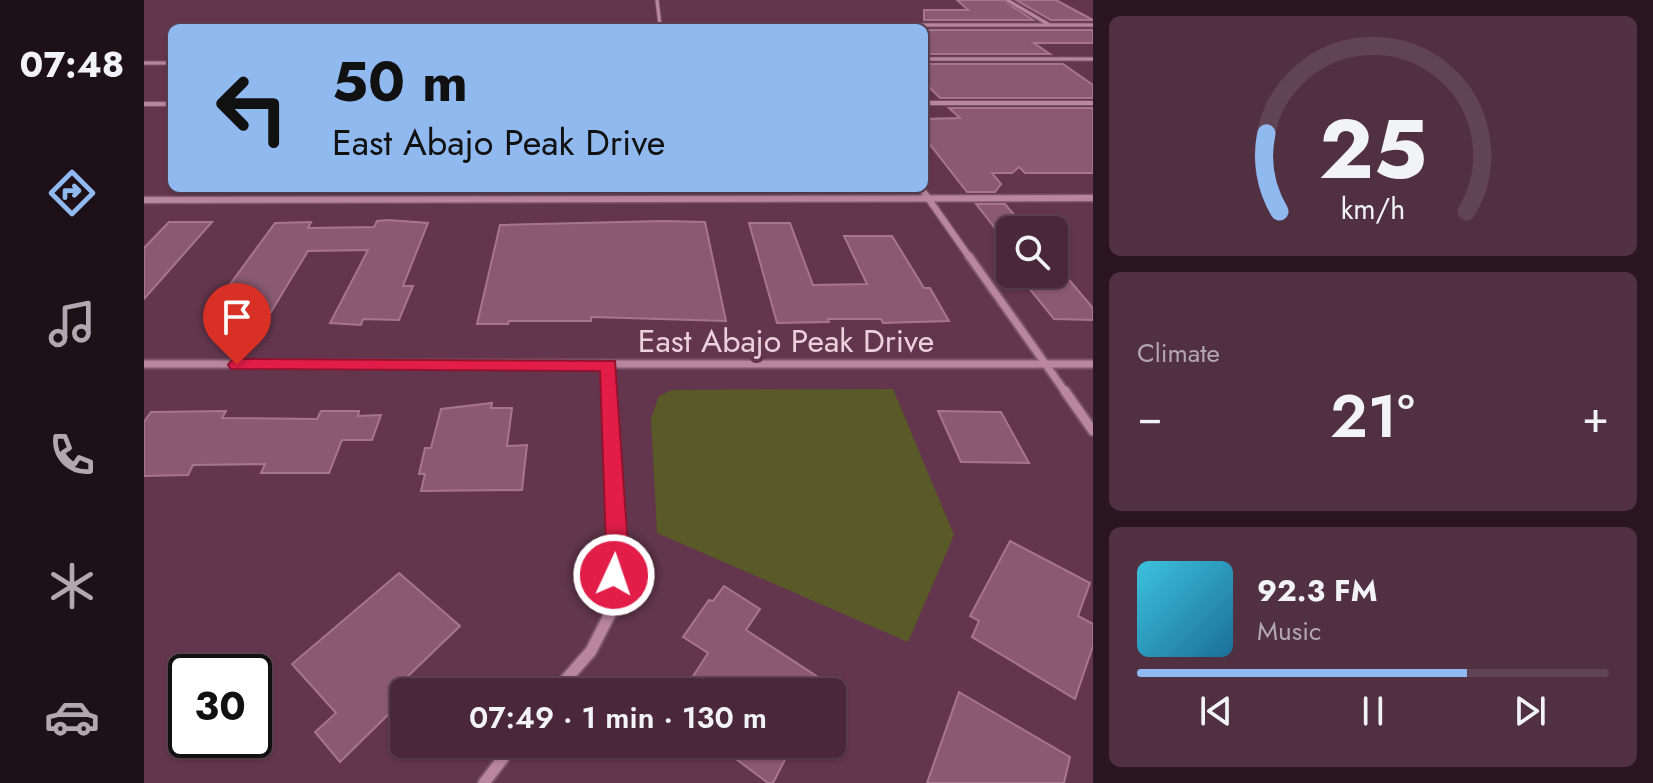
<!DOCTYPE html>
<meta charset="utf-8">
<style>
body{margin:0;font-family:Jost,sans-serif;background:#513042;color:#f1f3f6;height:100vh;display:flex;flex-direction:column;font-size:30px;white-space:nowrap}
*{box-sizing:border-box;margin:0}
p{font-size:26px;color:#b2a6af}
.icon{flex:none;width:44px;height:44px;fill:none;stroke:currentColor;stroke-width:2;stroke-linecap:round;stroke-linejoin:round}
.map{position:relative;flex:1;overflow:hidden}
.sheet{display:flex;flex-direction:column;gap:16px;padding:16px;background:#291620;width:560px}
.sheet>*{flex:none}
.hud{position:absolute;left:24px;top:24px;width:760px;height:168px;border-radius:12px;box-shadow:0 2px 6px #0004,0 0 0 2px #614454;background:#90b9f0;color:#111;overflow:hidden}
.controls{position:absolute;left:852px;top:216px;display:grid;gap:16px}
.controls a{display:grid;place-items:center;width:72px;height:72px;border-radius:12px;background:#4a283a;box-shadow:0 2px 6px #0004,0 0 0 2px #614454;font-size:40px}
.speed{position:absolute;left:24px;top:654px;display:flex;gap:16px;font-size:40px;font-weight:700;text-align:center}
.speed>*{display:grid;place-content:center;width:104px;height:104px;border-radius:50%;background:#4a283a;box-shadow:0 2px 6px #0004,0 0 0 2px #614454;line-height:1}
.speed .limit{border:4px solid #111;border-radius:12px;background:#fff;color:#111}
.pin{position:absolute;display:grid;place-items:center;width:68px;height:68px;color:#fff;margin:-82px -34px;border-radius:50% 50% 50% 0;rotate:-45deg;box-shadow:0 0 8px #0007}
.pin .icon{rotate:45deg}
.me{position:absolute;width:88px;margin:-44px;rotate:3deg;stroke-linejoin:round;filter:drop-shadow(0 0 6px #0008)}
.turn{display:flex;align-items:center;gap:28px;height:168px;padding:0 32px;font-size:36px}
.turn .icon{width:104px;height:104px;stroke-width:2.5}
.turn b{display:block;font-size:56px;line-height:68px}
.big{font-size:60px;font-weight:600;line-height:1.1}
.sheet .card{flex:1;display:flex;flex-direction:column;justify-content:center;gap:12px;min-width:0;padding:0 28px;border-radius:12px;background:#513042}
.sheet .dial{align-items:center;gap:0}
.dial svg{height:208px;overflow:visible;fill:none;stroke:#614454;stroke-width:7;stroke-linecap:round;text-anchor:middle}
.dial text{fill:#f1f3f6;stroke:none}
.song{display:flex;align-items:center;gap:24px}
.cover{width:96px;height:96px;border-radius:12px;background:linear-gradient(135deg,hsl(190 70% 55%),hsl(200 70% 35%))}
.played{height:8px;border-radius:4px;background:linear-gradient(90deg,#90b9f0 70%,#614454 70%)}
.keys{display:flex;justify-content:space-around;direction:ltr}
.heat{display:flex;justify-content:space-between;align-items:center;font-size:44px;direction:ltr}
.trip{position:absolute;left:246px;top:678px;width:456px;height:80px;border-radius:12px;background:#4a283a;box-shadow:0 2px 6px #0004,0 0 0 2px #614454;font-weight:600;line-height:80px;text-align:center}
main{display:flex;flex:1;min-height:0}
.menu{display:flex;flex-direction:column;width:144px;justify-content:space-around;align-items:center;background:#1e1017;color:#b2a6af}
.menu .icon{width:56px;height:56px}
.menu .selected{color:#90b9f0}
.menu b{font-size:36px;color:#f1f3f6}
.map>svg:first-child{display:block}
.green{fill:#595a28}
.building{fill:#8b5a71;stroke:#a8758d;stroke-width:2}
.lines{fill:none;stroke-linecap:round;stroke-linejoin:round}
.street-far5-casing{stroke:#7c5668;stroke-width:5}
.street-far4-casing{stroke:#7c5668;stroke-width:6}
.street-far3-casing{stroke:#7c5668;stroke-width:9}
.street-far2-casing{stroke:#7c5668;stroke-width:11}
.street-far1-casing{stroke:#7c5668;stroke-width:13}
.street-casing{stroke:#7c5668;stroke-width:15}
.street-far5{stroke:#ba869e;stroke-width:3}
.street-far4{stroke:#ba869e;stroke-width:4}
.street-far3{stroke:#ba869e;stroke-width:6}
.street-far2{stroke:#ba869e;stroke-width:7}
.street-far1{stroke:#ba869e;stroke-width:9}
.street{stroke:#ba869e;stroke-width:11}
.route{fill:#e11d48;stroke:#92132f;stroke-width:2}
.labels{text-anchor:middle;stroke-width:8;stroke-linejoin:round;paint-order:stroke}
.street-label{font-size:32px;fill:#ecd0dc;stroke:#63364d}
</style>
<main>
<nav class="menu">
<b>07:48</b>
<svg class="icon selected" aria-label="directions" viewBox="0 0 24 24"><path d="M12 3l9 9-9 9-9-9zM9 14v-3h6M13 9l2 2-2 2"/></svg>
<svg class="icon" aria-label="music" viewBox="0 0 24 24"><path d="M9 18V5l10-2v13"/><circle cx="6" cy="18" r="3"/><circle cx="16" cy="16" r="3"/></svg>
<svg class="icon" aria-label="phone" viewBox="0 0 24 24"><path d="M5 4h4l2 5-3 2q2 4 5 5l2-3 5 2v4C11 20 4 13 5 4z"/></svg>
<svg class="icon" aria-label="climate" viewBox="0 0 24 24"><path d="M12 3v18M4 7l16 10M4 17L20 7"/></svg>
<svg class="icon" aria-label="car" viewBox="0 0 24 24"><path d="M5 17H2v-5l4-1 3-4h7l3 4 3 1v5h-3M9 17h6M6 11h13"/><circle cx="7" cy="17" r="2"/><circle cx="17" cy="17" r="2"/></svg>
</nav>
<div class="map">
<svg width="949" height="783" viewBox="0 0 949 783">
<rect width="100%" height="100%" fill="#63364d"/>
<path class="green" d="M 749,389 L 810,535 L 764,642 L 513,533 L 507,418 L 515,396 L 528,390 Z"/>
<g class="building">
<path d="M 813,0 L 859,0 L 889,20 L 780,20 L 780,10 L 824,10 Z"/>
<path d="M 872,0 L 912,0 L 949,20 L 907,20 Z"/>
<path d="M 780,30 L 949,30 L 949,43 L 890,43 L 906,54 L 780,54 Z"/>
<path d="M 780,64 L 919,64 L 949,85 L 949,98 L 796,98 L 780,82 Z"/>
<path d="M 805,108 L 949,108 L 949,173 L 881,173 L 875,167 L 868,173 L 848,173 L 857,184 L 851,192 L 823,192 L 780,137 L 780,119 L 816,118 Z"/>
<path d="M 832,204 L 861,204 L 883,230 L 866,230 L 866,247 Z"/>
<path d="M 244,220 L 284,223 L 259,286 L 269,286 L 255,320 L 219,319 L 217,325 L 186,323 L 224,250 L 164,251 L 119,325 L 86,325 L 89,320 L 73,320 L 78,313 L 65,313 L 131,223 L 167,222 L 164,228 L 230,227 L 233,221 Z"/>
<path d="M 518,221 L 561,222 L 582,321 L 447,317 L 447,321 L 365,321 L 364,324 L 333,324 L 356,225 Z"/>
<path d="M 25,222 L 68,222 L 0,299 L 0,248 Z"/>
<path d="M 605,223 L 646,223 L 669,285 L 723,284 L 700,236 L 748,236 L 780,288 L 786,288 L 805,321 L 739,323 L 737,319 L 684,319 L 685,322 L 633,323 Z"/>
<path d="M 910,262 L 949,308 L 949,320 L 910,319 L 884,287 L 897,287 L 887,274 L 910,274 Z"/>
<path d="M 348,403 L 347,408 L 368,408 L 363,446 L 383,445 L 378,490 L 277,491 L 281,474 L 275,474 L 281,448 L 287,448 L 297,409 Z"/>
<path d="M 82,411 L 78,418 L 173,419 L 177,411 L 215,411 L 214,416 L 237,415 L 228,440 L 198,440 L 185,473 L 117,473 L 121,464 L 49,465 L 44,475 L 0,476 L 0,422 L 7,412 Z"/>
<path d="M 794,411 L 857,412 L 885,463 L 817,462 Z"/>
<path d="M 866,541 L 946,583 L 934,616 L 949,624 L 949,646 L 931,699 L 828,637 L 835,621 L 826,616 Z"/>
<path d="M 255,573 L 316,626 L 260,680 L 260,699 L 196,762 L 171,732 L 192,713 L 148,664 Z"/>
<path d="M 580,586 L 616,609 L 602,630 L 697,692 L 539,692 L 564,653 L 539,637 L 565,600 L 569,601 Z"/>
<path d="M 815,692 L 926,757 L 920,783 L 783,783 Z"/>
<path d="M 572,744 L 649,744 L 629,783 L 624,783 Z"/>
</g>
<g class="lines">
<g class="street-far5-casing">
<g id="street-far5">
<path d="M 513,0 L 516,25 L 949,25"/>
<path d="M 863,0 L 904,24"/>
<path d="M 780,59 L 949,59"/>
<path d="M 0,63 L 28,63"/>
</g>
</g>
<g class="street-far4-casing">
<g id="street-far4">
<path d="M 780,103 L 949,103"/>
<path d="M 0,104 L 28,104"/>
</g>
</g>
<g class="street-far3-casing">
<g id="street-far3">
<path d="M 777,188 L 826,258"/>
<path d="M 0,200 L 949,198"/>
</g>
</g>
<g class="street-far2-casing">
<g id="street-far2">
<path d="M 825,256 L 922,393"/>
<path d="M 0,364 L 949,364"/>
<path d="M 465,366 L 466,393"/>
</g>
</g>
<g class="street-far1-casing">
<g id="street-far1">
<path d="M 466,391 L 472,565"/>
<path d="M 921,391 L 949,431"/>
</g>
</g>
<g class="street-casing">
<g id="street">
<path d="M 411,692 L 447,651 L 468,610 L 472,563"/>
<path d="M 340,783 L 370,744"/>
</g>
</g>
<use href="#street-far5" class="street-far5"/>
<use href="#street-far4" class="street-far4"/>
<use href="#street-far3" class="street-far3"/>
<use href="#street-far2" class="street-far2"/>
<use href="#street-far1" class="street-far1"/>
<use href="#street" class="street"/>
</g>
<path class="route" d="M 93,359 L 471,361 L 484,547 L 479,582 L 470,585 L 462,582 L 459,575 L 462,547 L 456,371 L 87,369 L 84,365 L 87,361 Z"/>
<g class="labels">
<g class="street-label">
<text x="642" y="352">East Abajo Peak Drive</text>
</g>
</g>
</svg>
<div class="controls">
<a><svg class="icon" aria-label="search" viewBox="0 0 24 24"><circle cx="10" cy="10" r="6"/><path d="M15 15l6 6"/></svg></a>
</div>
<div class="speed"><div class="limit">30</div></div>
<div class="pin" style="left:93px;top:365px;background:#d93025"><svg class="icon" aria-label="arrive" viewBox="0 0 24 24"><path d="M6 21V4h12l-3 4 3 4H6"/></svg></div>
<svg class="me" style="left:470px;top:575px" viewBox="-20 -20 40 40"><circle r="17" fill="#e11d48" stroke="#fff" stroke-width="3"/><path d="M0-11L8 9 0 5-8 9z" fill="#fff"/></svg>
<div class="trip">07:49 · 1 min · 130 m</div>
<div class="hud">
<div class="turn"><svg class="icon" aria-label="left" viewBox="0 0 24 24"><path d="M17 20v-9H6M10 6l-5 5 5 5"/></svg><div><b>50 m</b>East Abajo Peak Drive</div></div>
</div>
</div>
<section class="sheet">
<div class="card dial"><svg viewBox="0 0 100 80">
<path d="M14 69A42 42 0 1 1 86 69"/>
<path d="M14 69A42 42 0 0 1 9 39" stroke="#90b9f0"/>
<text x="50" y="56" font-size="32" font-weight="700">25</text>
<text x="50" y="72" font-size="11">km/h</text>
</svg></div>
<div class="card"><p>Climate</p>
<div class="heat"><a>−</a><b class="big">21°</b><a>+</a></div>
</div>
<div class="card">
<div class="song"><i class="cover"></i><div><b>92.3 FM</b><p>Music</p></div></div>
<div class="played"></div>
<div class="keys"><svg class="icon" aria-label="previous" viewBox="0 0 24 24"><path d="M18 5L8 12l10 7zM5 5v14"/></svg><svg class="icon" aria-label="pause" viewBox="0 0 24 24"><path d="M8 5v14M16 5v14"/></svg><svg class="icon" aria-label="next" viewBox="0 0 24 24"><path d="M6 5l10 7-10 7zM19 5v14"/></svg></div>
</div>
</section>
</main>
